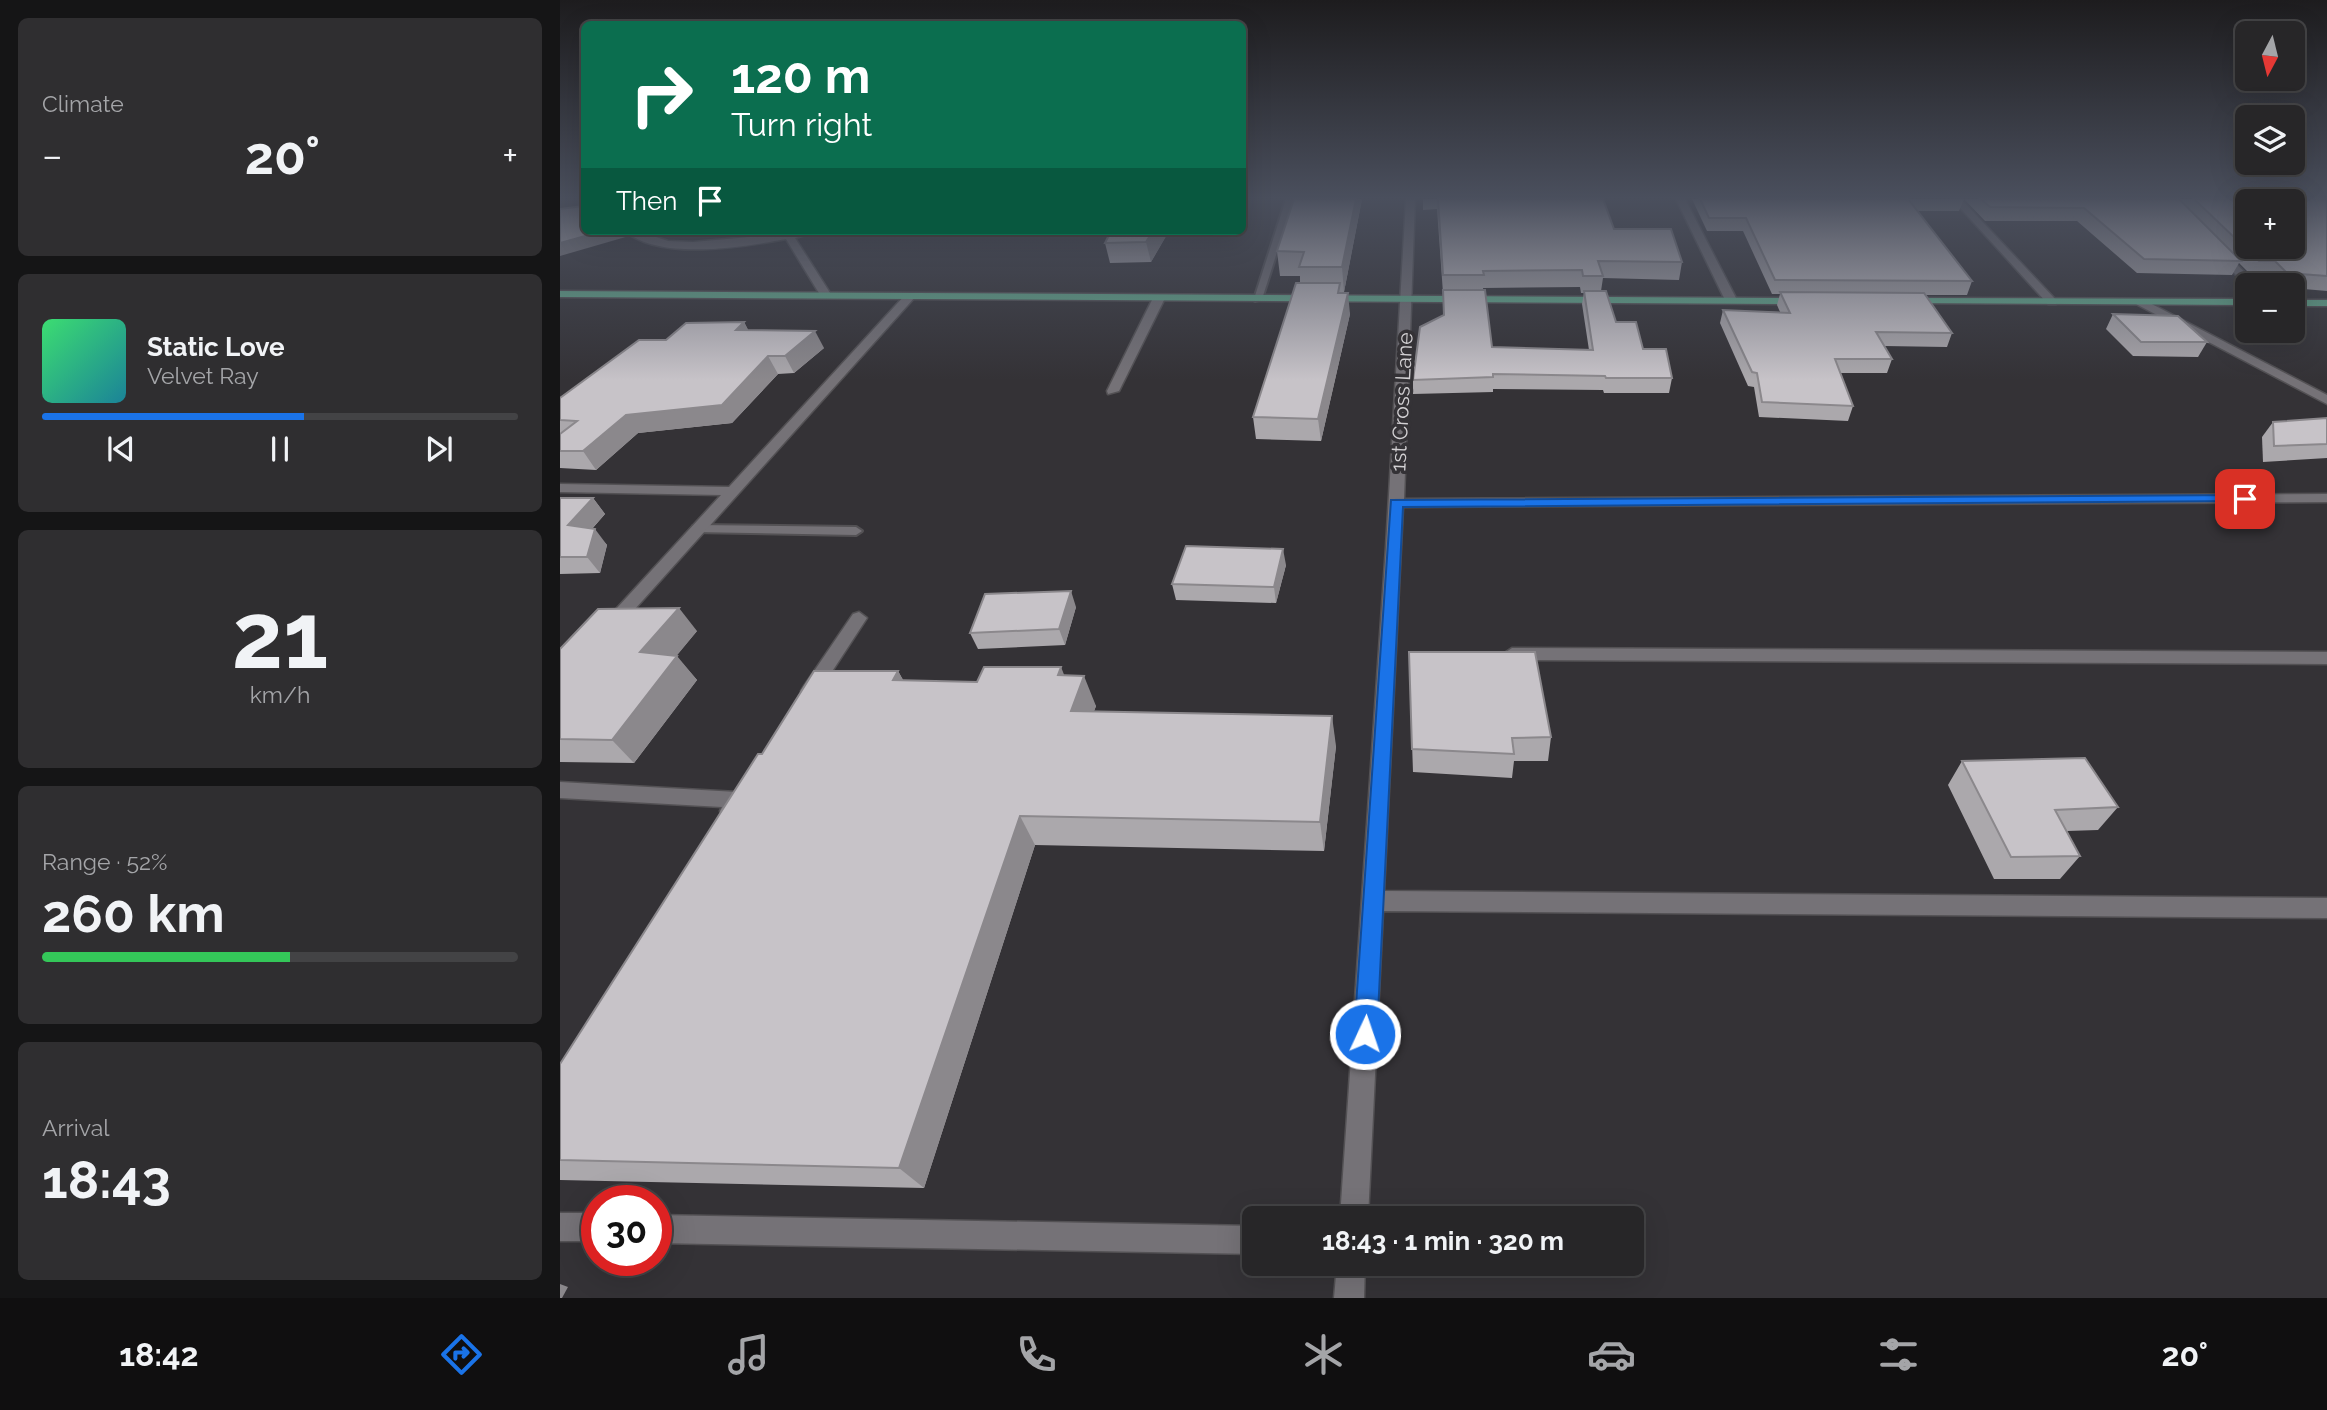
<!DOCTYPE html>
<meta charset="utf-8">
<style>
body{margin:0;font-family:Raleway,sans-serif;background:#2f2e30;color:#f1f3f6;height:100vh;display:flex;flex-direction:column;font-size:26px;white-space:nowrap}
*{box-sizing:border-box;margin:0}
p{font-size:23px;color:#a4a5a8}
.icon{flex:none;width:38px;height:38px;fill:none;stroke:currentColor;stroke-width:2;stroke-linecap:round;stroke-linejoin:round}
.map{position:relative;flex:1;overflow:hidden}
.side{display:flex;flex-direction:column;gap:18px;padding:18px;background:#151516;width:560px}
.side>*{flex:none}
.banner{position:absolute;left:21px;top:21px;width:665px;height:214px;border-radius:10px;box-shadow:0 7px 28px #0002,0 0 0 2px #434345;background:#0b6e4f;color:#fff;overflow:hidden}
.needle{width:46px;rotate:187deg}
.fabs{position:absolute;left:1675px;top:21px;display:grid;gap:14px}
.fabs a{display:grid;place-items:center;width:70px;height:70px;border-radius:10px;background:#272628;box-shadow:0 7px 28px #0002,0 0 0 2px #434345;font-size:35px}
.speed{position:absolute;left:21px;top:1185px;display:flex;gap:14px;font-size:35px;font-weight:700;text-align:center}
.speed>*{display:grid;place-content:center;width:91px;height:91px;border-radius:50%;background:#272628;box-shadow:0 7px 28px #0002,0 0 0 2px #434345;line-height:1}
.speed .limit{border:10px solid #d22;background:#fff;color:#111}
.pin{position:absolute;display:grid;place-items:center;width:60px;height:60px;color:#fff;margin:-30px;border-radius:14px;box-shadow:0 4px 10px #0006}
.me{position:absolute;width:77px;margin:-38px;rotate:3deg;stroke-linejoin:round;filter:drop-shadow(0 0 5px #0008)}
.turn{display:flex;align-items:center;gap:24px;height:147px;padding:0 35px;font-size:32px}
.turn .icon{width:91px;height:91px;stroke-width:2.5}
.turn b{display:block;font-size:49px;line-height:60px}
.then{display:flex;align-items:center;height:66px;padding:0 35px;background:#0003;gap:14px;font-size:26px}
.big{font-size:52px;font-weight:700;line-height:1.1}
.side .widget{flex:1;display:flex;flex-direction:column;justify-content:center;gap:10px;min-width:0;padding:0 24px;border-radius:10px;background:#2f2e30}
.side .dial{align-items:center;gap:0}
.dial b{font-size:91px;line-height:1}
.song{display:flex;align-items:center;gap:21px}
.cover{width:84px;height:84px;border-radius:10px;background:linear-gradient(135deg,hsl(140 70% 55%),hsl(190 70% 35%))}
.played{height:7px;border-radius:4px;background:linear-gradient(90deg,#1a73e8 55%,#434345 55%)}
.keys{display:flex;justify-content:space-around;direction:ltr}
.heat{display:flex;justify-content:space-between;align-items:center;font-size:38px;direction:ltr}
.charge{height:10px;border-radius:5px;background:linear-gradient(90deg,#34c759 52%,#434345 0)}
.trip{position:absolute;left:682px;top:1206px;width:402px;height:70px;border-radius:10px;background:#272628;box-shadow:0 7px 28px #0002,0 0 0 2px #434345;font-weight:700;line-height:70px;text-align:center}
.dock{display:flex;height:112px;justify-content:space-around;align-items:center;background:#100f10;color:#a4a5a8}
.dock .icon{width:49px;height:49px}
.dock .selected{color:#1a73e8}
.dock b{font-size:32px;color:#f1f3f6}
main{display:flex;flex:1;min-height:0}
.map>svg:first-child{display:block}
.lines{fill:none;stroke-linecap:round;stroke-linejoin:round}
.lane-casing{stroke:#535154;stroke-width:4}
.street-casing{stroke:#535154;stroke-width:3}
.primary-casing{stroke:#535154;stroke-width:3}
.lane{fill:#757277;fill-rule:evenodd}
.street{fill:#757277;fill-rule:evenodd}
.primary{fill:#64ae8f;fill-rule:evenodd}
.wall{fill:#aba8ac;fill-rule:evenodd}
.shaded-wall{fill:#8b888c}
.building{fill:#c7c3c8;stroke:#8b888c;stroke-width:2;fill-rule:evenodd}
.route{fill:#1a73e8;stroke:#114b97;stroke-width:2}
.labels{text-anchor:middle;stroke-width:7;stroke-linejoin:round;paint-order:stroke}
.street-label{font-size:21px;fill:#d2d0d3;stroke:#343236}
</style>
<main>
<section class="side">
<div class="widget"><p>Climate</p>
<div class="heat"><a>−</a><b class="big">20°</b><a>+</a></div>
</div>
<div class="widget">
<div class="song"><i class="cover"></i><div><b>Static Love</b><p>Velvet Ray</p></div></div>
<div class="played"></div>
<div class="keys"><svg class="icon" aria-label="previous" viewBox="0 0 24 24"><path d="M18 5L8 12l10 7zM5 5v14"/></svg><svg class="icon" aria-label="pause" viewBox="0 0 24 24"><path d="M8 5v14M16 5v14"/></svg><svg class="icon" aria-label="next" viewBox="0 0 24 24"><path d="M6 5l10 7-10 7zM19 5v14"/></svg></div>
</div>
<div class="widget dial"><b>21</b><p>km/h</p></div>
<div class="widget"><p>Range · 52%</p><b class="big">260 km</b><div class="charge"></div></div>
<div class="widget"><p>Arrival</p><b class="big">18:43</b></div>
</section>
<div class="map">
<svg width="1767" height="1298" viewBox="0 0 1767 1298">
<rect width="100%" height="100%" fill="#343236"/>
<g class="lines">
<g class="lane-casing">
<g id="lane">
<path d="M 726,199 L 734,199 L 702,299 L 695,301 L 694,299 Z"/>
<path d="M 137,525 L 296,527 L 302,531 L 296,535 L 133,532 L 131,529 L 133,526 Z"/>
</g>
</g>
<g class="street-casing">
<g id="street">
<path d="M 846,199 L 855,199 L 844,499 L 1767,494 L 1767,502 L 843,507 L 824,891 L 1767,898 L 1767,918 L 823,911 L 808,1218 L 780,1218 L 826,547 Z"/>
<path d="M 1116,199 L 1125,199 L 1177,300 L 1175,302 L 1165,300 Z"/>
<path d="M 1392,199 L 1401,199 L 1496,300 L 1496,304 L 1488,304 Z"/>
<path d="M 65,231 L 78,231 L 108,241 L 133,242 L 259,231 L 235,238 L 272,296 L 262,298 L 226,239 C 183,247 100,261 65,231 Z"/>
<path d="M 1657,252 L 1665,252 L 1697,285 L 1687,286 L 1657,256 Z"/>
<path d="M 346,294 L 356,296 L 57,629 L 45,629 L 42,625 L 45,621 L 161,495 L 0,492 L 0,484 L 169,487 Z"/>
<path d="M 599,295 L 605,298 L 559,391 L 548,394 L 547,391 L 593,298 Z"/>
<path d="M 1576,300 L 1584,300 L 1767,395 L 1767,404 L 1576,304 Z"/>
<path d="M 299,612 L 307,618 L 256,696 L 244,696 L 241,691 L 244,686 L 293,614 Z"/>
<path d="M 952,648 L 1767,652 L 1767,664 L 952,660 L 943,654 Z"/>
<path d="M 0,782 L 177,792 L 184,794 L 187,800 L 177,817 L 170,819 L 163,817 L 160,811 L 162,807 L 0,798 Z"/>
<rect x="0" y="1213" width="37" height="28"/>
<path d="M 96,1215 L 695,1226 L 695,1254 L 96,1243 Z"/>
<path d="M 777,1264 L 805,1264 L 804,1298 L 774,1298 Z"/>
</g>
</g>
<g class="primary-casing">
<g id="primary">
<path d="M 0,291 L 1242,298 L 1248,301 L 1242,304 L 0,297 Z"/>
<path d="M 1347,298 L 1687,299 L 1687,305 L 1343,303 L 1343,299 Z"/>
<rect x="1732" y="300" width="35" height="6"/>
</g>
</g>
<use href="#lane" class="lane"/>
<use href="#street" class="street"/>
<use href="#primary" class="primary"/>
</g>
<g class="wall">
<path d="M 802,199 L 784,292 L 781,292 L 790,314 L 761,441 L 696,439 L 693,417 L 740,283 L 740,276 L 720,276 L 717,251 Z"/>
<path d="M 863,199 L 1043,199 L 1054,229 L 1122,262 L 1119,280 L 1043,278 L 1041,291 L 1056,322 L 1112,378 L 1109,393 L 1044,393 L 1043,390 L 933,389 L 933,392 L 853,394 L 853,380 L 884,316 L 883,293 L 877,209 L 863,210 ZM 1020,287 L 1021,293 L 1024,293 L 1022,304 L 1029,350 L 932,347 L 923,288 Z"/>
<path d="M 1132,199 L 1404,199 L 1399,211 L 1358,211 L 1412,281 L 1407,295 L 1366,295 L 1392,333 L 1387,347 L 1324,346 L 1332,359 L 1327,373 L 1280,373 L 1293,406 L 1288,421 L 1199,417 L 1194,387 L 1188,386 L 1160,323 L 1163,310 L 1220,312 L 1217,305 L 1220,294 L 1212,294 L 1183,231 L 1147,231 Z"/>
<path d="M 1404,199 L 1767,199 L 1767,291 L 1732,288 L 1732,285 L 1716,285 L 1706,275 L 1691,275 L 1679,263 L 1672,275 L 1577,273 L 1517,221 L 1425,221 Z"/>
<path d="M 79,231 L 191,231 L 95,234 Z"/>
<path d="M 551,231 L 609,231 L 591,262 L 550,263 L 545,243 Z"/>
<path d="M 1553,314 L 1647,342 L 1638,357 L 1573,356 L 1546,329 Z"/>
<path d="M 184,322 L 188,330 L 264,348 L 234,373 L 218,374 L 172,423 L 78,433 L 36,470 L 0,468 L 0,398 L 106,340 Z"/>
<path d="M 1767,418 L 1767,458 L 1703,462 L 1702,437 L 1713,422 Z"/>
<path d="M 0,498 L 33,498 L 45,514 L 32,529 L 47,545 L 40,573 L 0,574 Z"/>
<path d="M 726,565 L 716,603 L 616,600 L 612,584 Z"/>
<path d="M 516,607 L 505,645 L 418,649 L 410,633 Z"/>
<path d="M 137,631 L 116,656 L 137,680 L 74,763 L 0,762 L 0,649 Z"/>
<path d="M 849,652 L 991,737 L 988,761 L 954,761 L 952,778 L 853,772 Z"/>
<path d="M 338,671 L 343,680 L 417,682 L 504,675 L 536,706 L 534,711 L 776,746 L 764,851 L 475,845 L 364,1188 L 0,1180 L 0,1064 L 202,754 Z"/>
<path d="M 1402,761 L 1558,807 L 1538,830 L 1507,831 L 1520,856 L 1500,879 L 1434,879 L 1388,785 Z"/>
</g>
<g class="shaded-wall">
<path d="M 796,199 L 802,199 L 784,292 L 782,267 Z"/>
<path d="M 43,231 L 66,231 L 69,236 L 0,256 L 0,243 Z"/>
<path d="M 593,231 L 609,231 L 591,262 L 586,242 Z"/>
<path d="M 788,293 L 790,314 L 761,441 L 758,419 Z"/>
<path d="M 184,322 L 193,339 L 176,330 Z"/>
<path d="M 255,331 L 264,348 L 234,373 L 225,356 Z"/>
<path d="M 208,356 L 218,374 L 172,423 L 78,433 L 36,470 L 23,451 L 66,415 Z"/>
<path d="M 33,498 L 45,514 L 21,541 L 8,525 Z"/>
<path d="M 35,529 L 47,545 L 40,573 L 27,557 Z"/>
<path d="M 723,549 L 726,565 L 716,603 L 714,587 Z"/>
<path d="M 511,591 L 516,607 L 505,645 L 499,629 Z"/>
<path d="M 119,608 L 137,631 L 100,676 L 80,652 Z"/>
<path d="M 117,656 L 137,680 L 74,763 L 52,740 Z"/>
<path d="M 501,667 L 513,697 L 498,675 Z"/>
<path d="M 338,671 L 355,701 L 333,680 Z"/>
<path d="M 524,676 L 536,706 L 523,740 L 511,711 Z"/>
<path d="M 772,716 L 776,746 L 764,851 L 760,822 Z"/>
<path d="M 460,816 L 475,845 L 364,1188 L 339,1168 Z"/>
<path d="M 0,1284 L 8,1287 L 2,1298 L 0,1298 Z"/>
</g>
<g class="building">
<path d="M 734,199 L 796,199 L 782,267 L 739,267 L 744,252 L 717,251 Z"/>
<path d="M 878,199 L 1043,199 L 1054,229 L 1111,229 L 1122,262 L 1038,261 L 1043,276 L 1023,276 L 1022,270 L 923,271 L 924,275 L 883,275 Z"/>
<path d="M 1140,199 L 1348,199 L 1412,281 L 1215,280 L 1186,218 L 1149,218 Z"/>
<path d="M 1421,199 L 1619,199 L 1681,261 L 1584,259 L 1524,208 L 1430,207 Z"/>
<path d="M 1634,199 L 1767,199 L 1767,276 L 1727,273 L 1715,261 L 1699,261 ZM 1687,201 L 1732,201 L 1732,247 L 1687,247 Z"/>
<path d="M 24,206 L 24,231 L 43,231 L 0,243 L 0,209 Z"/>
<path d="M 551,231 L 593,231 L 586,242 L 545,243 Z"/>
<path d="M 736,283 L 780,283 L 778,293 L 788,293 L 758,419 L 693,417 Z"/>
<path d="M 883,290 L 925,290 L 932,347 L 1033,350 L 1024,291 L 1046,291 L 1056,322 L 1076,322 L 1083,349 L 1106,349 L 1112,378 L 1046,378 L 1045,376 L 933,374 L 933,377 L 853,380 L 860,327 L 884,315 Z"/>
<path d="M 1220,292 L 1364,293 L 1392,333 L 1316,332 L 1332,359 L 1275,359 L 1293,406 L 1202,402 L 1197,373 L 1192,372 L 1163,310 L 1230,313 Z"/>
<path d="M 1553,314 L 1618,316 L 1647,342 L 1581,342 Z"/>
<path d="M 184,322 L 176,330 L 255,331 L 225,356 L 208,356 L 162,405 L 66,415 L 23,451 L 0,451 L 0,434 L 17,421 L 0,420 L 0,398 L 79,340 L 106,340 L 126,323 Z"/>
<path d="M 1767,418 L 1767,444 L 1714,446 L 1713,422 Z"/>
<path d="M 0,498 L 33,498 L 8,525 L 35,529 L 27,557 L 0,557 Z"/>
<path d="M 626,546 L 723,549 L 714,587 L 612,584 Z"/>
<path d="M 511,591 L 499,629 L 410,633 L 425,594 Z"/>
<path d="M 119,608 L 80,652 L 117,656 L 52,740 L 0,739 L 0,649 L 38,609 Z"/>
<path d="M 849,652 L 975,652 L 991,737 L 952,738 L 954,754 L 852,749 Z"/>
<path d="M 424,667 L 501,667 L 498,675 L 524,676 L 511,711 L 772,716 L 760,822 L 460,816 L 339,1168 L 0,1160 L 0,1064 L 198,754 L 202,754 L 254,671 L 338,671 L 333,680 L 417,682 Z"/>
<path d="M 1525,758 L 1558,807 L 1495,810 L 1520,856 L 1451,857 L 1402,761 Z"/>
</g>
<linearGradient id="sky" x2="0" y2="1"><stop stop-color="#1d1c1e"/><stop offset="0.52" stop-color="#4a4f5d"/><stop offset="1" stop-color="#4a4f5d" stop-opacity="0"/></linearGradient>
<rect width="1767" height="380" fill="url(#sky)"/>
<path class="route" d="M 1685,495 L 1690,496 L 1690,501 L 843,507 L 817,1034 L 813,1042 L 805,1045 L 797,1042 L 794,1034 L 831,500 Z"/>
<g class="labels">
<g class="street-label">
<text transform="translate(842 402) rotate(-87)" y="7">1st Cross Lane</text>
</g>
</g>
</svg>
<div class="fabs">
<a><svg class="needle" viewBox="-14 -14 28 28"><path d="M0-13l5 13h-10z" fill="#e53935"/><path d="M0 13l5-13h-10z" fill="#a4a5a8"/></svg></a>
<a><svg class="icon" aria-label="layers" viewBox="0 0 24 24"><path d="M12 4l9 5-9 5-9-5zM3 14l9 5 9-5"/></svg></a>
<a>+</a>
<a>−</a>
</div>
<div class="speed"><div class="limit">30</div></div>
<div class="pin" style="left:1685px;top:499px;background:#d93025"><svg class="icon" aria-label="arrive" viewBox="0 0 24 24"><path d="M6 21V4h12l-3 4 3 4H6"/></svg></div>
<svg class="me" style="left:805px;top:1034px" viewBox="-20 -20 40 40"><circle r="17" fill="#1a73e8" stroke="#fff" stroke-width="3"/><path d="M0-11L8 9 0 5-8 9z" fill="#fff"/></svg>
<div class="trip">18:43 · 1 min · 320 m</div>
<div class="banner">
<div class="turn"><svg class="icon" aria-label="right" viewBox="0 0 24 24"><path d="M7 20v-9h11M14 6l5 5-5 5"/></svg><div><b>120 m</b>Turn right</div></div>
<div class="then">Then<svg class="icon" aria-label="arrive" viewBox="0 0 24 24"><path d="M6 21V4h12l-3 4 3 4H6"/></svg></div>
</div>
</div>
</main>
<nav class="dock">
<b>18:42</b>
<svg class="icon selected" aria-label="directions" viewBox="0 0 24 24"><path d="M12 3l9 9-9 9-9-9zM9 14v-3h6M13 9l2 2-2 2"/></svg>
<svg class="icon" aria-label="music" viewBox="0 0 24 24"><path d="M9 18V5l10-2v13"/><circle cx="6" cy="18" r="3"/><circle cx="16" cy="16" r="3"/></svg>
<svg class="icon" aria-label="phone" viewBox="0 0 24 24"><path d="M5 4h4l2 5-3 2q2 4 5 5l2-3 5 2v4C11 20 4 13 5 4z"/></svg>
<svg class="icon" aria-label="climate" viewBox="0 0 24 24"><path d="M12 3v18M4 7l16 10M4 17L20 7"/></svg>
<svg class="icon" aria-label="car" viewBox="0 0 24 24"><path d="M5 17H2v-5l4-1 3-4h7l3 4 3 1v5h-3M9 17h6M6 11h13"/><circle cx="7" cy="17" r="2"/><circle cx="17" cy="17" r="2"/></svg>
<svg class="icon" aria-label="filters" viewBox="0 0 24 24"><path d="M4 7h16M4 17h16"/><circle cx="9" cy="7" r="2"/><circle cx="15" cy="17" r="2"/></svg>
<b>20°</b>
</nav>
